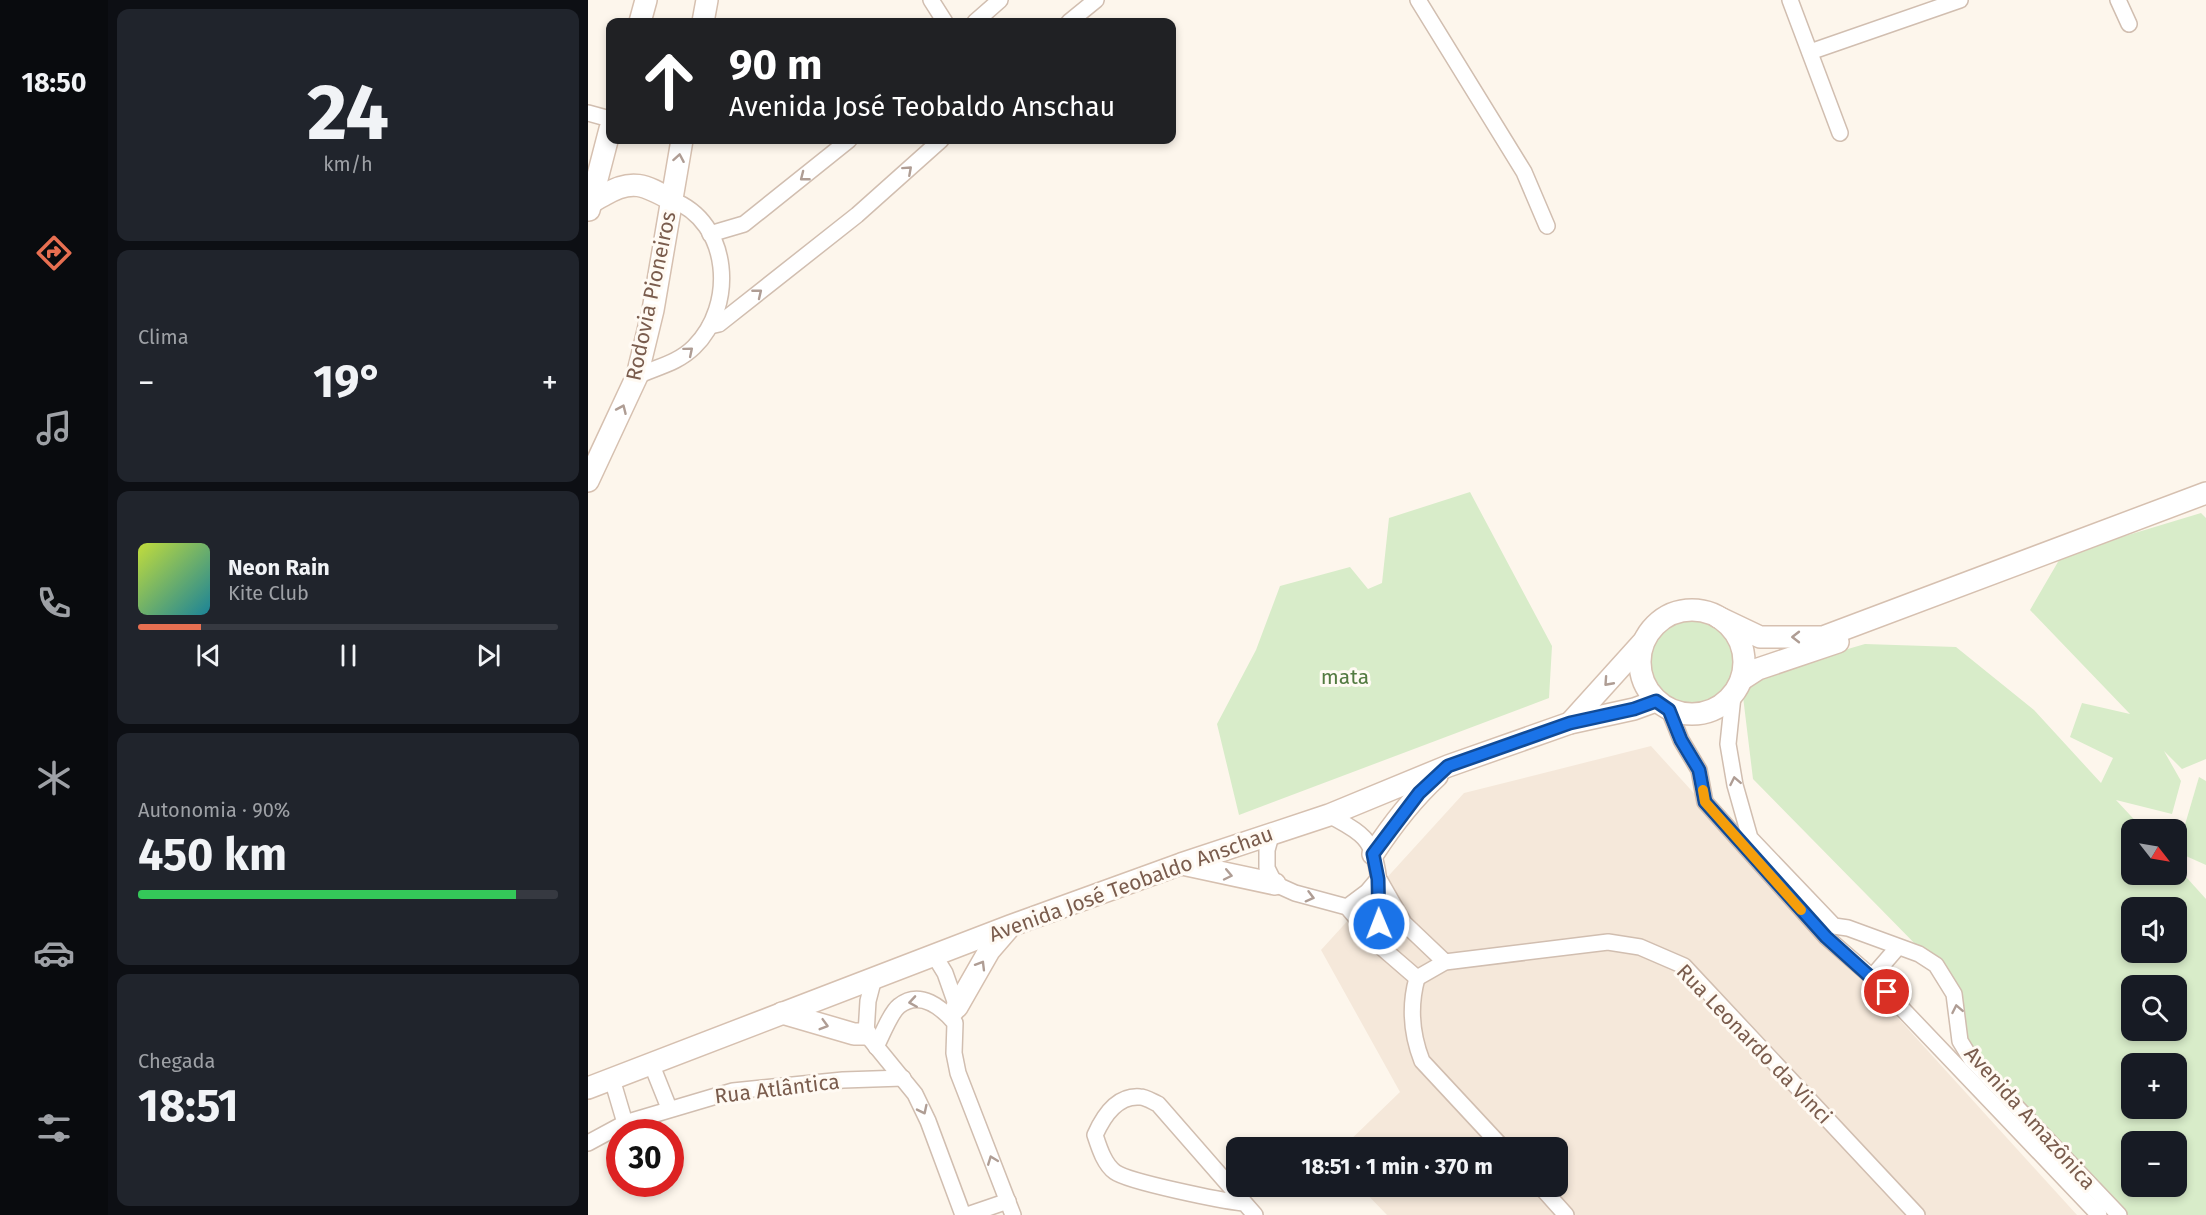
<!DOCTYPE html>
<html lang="pt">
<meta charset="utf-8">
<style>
body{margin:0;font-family:"Fira Sans",sans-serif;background:#20242c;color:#f1f3f6;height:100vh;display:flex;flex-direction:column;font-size:22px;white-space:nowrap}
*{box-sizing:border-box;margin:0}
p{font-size:20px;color:#9ea1a6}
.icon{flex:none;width:33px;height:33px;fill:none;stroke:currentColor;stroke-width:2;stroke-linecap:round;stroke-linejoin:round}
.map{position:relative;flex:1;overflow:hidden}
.sheet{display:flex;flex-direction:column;gap:9px;padding:9px;background:#0d0f14;width:480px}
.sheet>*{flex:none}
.hud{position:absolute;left:18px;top:18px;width:570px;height:126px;border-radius:12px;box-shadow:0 3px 9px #0003;background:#202124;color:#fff;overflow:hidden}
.needle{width:39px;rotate:121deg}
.controls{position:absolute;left:1533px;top:819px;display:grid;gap:12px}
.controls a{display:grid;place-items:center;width:66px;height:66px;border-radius:12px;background:#171b24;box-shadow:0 3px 9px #0003;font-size:30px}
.speed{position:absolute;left:18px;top:1119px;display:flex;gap:12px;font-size:30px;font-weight:700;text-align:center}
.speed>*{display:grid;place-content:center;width:78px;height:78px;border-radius:50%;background:#171b24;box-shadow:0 3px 9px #0003;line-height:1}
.speed .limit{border:9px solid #d22;background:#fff;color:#111}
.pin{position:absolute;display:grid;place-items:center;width:51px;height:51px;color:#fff;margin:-26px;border:3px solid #fff;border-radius:50%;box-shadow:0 2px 6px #0007}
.me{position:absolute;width:66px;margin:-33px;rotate:359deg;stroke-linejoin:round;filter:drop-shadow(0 0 4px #0008)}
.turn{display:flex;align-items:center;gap:21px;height:126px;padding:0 24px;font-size:27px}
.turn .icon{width:78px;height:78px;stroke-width:2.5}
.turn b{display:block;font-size:42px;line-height:51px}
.big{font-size:45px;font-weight:700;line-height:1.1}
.sheet .widget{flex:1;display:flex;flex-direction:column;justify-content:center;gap:9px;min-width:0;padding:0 21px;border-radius:12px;background:#20242c}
.sheet .dial{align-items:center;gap:0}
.dial b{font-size:78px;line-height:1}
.song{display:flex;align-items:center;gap:18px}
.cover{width:72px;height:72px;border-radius:9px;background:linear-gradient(135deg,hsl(70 70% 55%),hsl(190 70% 35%))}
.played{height:6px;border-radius:3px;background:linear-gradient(90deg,#e76f51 15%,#363941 15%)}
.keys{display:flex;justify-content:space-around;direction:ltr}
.heat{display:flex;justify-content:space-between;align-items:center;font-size:33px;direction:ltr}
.charge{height:9px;border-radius:4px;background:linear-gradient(90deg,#34c759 90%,#363941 0)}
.trip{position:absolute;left:638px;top:1137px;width:342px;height:60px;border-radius:12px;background:#171b24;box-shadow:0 3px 9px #0003;font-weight:700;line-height:60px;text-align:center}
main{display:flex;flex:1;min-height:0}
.menu{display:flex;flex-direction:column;width:108px;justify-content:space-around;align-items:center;background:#090b0e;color:#9ea1a6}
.menu .icon{width:42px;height:42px}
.menu .selected{color:#e76f51}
.menu b{font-size:27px;color:#f1f3f6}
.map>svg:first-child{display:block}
.residential{fill:#f5e8da}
.green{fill:#d8ecc9;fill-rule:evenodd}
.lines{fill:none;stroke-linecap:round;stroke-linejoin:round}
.street-casing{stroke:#d1beb0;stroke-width:18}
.secondary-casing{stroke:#d6c0b0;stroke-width:24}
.street{stroke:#fff;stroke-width:15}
.secondary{stroke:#fff;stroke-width:21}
.oneway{stroke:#af9d94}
.route-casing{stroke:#114b97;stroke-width:15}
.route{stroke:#1a73e8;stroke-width:10}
.slow{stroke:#f59e0b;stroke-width:10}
.labels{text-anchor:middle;stroke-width:6;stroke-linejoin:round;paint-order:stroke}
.street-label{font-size:21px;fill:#7a5c4d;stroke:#fffaf3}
.park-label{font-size:21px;fill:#537a41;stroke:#fffaf3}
</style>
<main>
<nav class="menu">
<b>18:50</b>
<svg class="icon selected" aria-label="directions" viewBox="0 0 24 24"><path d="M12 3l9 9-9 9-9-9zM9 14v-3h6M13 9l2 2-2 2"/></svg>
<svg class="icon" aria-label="music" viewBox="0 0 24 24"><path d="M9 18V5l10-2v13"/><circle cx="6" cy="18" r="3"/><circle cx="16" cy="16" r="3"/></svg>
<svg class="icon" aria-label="phone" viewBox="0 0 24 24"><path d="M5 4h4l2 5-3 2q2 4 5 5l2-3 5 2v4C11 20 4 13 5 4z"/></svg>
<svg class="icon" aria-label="climate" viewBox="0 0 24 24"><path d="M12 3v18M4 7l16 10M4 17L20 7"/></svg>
<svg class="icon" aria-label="car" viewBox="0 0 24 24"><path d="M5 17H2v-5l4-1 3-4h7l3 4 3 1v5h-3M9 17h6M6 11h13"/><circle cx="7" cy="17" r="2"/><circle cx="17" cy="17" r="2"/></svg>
<svg class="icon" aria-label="filters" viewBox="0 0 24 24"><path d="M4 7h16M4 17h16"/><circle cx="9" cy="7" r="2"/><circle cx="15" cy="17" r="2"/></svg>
</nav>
<section class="sheet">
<div class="widget dial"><b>24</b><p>km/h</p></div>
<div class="widget"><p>Clima</p>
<div class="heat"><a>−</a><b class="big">19°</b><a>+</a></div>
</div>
<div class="widget">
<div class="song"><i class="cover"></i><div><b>Neon Rain</b><p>Kite Club</p></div></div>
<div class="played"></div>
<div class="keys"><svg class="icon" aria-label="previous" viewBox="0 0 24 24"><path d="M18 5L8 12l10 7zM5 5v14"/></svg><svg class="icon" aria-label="pause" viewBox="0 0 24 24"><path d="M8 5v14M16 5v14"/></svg><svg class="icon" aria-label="next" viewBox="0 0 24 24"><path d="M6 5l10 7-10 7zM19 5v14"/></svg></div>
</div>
<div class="widget"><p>Autonomia · 90%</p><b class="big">450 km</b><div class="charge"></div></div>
<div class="widget"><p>Chegada</p><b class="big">18:51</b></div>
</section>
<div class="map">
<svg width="1618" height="1215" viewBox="0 0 1618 1215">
<rect width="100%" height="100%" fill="#fdf6ec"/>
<path class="residential" d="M 1063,746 L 1489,1215 L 799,1215 L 772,1187 L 969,1186 L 969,1148 L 755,1147 L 812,1092 L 733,950 L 876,793 Z"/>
<g class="green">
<path d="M 882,492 L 964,646 L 961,698 L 651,815 L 629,724 L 668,650 L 692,586 L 762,567 L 780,589 L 794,583 L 801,518 Z"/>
<path d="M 1613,513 L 1618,518 L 1618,759 L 1594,769 L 1576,751 L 1593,781 L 1584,814 L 1528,800 L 1555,829 L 1544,830 L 1544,874 L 1588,874 L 1589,867 L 1618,899 L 1618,1215 L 1534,1215 L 1383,1046 L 1337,954 L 1165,779 L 1153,680 L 1277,644 L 1368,647 L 1446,710 L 1513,783 L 1525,758 L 1482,737 L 1494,703 L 1542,714 L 1442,610 L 1474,555 ZM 1544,908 L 1588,908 L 1588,952 L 1544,952 ZM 1544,986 L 1588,986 L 1588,1030 L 1544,1030 ZM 1544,1064 L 1588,1064 L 1588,1108 L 1544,1108 ZM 1544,1142 L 1588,1142 L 1588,1186 L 1544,1186 Z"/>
<circle cx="1104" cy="662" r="43"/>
<path d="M 1611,777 L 1618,781 L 1618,865 L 1589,852 Z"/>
</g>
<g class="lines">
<g class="street-casing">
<g id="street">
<path d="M 343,0 L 357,22"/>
<path d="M 830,0 L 936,172 L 959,226"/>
<path d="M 1202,0 L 1252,133"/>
<path d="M 1530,0 L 1541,24"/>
<path d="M 387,22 L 412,0"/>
<path d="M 481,22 L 508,0"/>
<path d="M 1222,52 L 1372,0"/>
<path d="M 0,113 L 22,119"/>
<path d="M 122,234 L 156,224 L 261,140"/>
<path d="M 122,326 L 131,324 L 269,215 L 353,140"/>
<path d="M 49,376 C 69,367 90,363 106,347 C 148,306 143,222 84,200"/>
<path d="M 1145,696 L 1140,744 L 1147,785 L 1162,838 L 1246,926 L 1260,928 L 1331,954 L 1348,965 L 1366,994 L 1372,1041 L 1383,1059 L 1531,1215"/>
<path d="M 1081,710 L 1093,740 L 1111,770 L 1117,802 L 1238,937 L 1284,977 L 1511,1215"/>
<path d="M 741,815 C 753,822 767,828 776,838 C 797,861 791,917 792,946"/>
<path d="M 684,832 L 679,850 L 679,868 L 687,884 L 707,893 L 759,907 L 792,946 L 829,978"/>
<path d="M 792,881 L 816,923 L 857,962"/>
<path d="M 759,907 L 779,892 L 790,879"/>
<path d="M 346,955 L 357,973 L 369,1007 L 368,1012"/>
<path d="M 1284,977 L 1310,947"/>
<path d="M 286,978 L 280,1001 L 278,1034 L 327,1094 L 340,1121 L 375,1215"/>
<path d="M 829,978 L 857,962 L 1020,942 L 1052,947 L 1096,966 L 1329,1215"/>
<path d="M 829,978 C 821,1007 823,1033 834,1061 L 915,1148"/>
<path d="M 288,1047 C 293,1037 303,1012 311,1006 C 332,989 354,1008 367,1023 L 366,1053 L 370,1073 L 425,1215"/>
<path d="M 63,1063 L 81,1108"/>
<path d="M 24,1079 L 37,1123"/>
<path d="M 0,1143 L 37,1123 L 145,1091 L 255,1080 L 315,1078"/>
<path d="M 952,1186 L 978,1215"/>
<path d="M 655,1203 C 635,1201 541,1182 527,1172 C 516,1164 511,1147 507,1135 C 515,1117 529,1095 552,1097 C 558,1097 565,1102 570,1104 L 667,1215"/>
<path d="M 379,1215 L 420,1201"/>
</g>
</g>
<g class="secondary-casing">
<g id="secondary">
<path d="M 52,22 L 58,0"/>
<path d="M 115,22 L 119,0"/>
<path d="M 0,206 C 4,201 10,198 16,195 C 44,178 57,185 84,200"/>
<path d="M 1,210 L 22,129"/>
<path d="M 0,481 L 49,376 L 65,310 L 94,140"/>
<circle cx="1104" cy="662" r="52"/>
<path d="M 1130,617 L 1172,637 L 1235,637 L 1618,493"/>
<path d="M 1153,680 L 1170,669 L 1250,642"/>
<path d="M 982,723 L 1056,641"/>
<path d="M 785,854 C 804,825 824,799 849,776"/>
<path d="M 594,864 L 687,884"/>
<path d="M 369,1007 L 401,951 L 420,929"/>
<path d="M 194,1013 L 266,1034 L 278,1034"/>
<path d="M 0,1088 L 422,926 L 593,864 L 741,815 L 860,766 L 982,723 L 1046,709 L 1068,701"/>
</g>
</g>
<use href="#street" class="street"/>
<use href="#secondary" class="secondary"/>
</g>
<defs><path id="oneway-chevron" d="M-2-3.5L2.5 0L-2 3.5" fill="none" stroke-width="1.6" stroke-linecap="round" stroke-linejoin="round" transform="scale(1.5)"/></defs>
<g class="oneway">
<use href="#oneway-chevron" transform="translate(91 158) rotate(-80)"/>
<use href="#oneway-chevron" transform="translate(320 170) rotate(-42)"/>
<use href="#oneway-chevron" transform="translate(216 177) rotate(142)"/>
<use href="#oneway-chevron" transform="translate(170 293) rotate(-39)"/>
<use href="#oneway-chevron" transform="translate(101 351) rotate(-40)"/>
<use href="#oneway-chevron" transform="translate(34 409) rotate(-66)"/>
<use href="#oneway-chevron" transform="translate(1208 637) rotate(180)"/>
<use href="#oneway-chevron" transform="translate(1020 682) rotate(132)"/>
<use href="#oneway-chevron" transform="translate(1147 781) rotate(-101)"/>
<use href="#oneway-chevron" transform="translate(640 875) rotate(12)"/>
<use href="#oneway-chevron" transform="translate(722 897) rotate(15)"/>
<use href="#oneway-chevron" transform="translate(393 965) rotate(-59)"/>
<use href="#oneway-chevron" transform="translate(325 1002) rotate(171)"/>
<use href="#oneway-chevron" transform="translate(1369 1009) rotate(-101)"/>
<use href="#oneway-chevron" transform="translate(236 1025) rotate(16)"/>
<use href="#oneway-chevron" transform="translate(335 1110) rotate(64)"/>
<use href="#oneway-chevron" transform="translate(404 1160) rotate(-111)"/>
</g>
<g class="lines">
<g class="route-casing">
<path id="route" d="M 791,924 L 790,879 L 785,854 L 831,793 L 860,766 L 982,723 L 1046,709 L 1068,701 L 1081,710 L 1093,740 L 1111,770 L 1117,802 L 1238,937 L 1299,992"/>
</g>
<use href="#route" class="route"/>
<path class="slow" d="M 1115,790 L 1117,802 L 1213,910"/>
</g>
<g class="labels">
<g class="street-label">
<text transform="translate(63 296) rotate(-78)" y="7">Rodovia Pioneiros</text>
<text transform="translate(543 884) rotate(-20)" y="7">Avenida José Teobaldo Anschau</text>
<text transform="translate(1166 1044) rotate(46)" y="7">Rua Leonardo da Vinci</text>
<text transform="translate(189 1089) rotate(-7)" y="7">Rua Atlântica</text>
<text transform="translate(1442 1118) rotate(48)" y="7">Avenida Amazônica</text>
</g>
<g class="park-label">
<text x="757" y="684">mata</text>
</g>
</g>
</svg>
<div class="controls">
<a><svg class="needle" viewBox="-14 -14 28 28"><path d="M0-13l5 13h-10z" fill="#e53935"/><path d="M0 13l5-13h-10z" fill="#9ea1a6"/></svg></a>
<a><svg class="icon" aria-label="sound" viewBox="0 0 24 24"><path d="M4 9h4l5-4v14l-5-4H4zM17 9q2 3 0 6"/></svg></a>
<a><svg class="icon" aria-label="search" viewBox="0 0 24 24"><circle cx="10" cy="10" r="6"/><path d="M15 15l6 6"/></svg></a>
<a>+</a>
<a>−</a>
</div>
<div class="speed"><div class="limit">30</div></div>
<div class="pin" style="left:1299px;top:992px;background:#d93025"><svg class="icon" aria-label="arrive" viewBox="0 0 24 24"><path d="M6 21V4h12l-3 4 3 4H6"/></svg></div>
<svg class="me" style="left:791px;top:924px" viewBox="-20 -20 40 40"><circle r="17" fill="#1a73e8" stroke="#fff" stroke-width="3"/><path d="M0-11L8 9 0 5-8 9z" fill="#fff"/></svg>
<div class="trip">18:51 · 1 min · 370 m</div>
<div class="hud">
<div class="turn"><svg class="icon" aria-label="ahead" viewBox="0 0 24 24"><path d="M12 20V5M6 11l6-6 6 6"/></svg><div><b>90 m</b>Avenida José Teobaldo Anschau</div></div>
</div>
</div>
</main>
